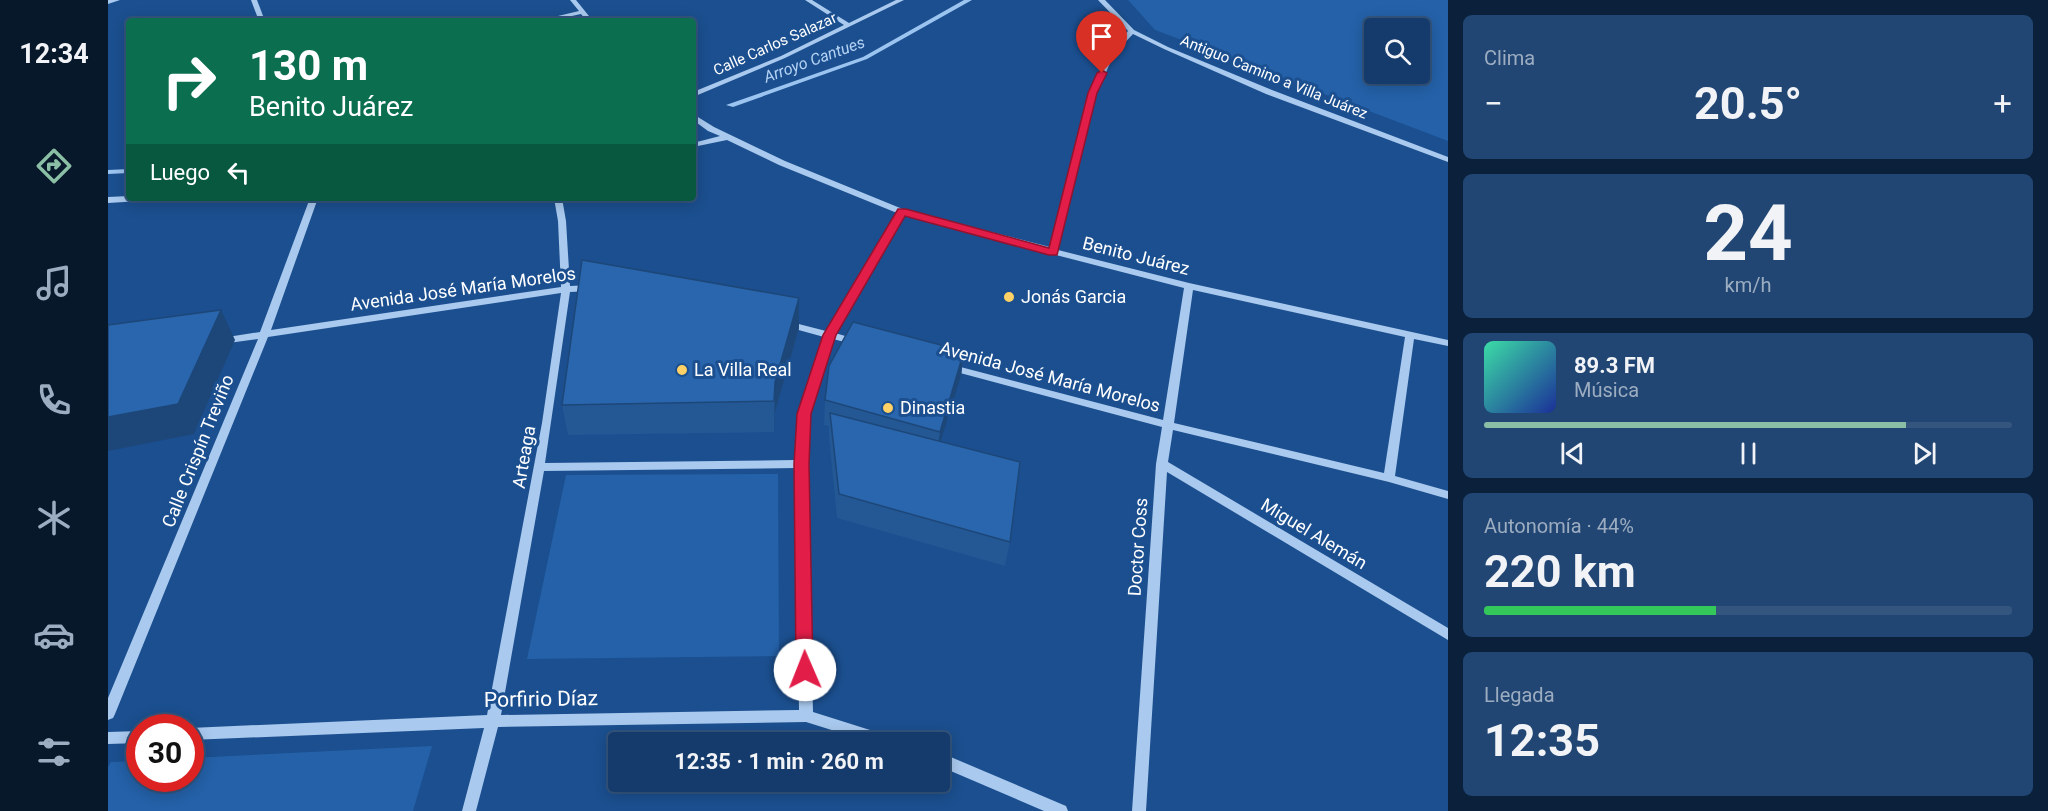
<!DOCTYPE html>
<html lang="es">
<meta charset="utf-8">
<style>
body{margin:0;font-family:Roboto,sans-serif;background:#214673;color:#f1f3f6;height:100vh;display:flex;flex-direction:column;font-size:22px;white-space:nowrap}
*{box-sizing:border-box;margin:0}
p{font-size:20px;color:#9dadc1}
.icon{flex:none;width:33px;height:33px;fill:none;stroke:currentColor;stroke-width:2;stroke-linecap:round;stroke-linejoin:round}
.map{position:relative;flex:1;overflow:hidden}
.drawer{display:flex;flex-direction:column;gap:15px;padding:15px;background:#0b203b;width:600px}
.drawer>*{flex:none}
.hud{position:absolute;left:18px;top:18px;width:570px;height:183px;border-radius:6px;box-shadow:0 3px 15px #0003,0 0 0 2px #33557e;background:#0b6e4f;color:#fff;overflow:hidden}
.fabs{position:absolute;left:1256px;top:18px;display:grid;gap:12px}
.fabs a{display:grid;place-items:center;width:66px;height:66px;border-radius:6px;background:#143b6b;box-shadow:0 3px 15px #0003,0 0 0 2px #33557e;font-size:30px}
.speed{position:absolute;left:18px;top:714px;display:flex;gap:12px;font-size:30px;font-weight:700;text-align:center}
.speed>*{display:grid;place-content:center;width:78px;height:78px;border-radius:50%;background:#143b6b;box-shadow:0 3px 15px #0003,0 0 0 2px #33557e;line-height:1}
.speed .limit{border:9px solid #d22;background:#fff;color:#111}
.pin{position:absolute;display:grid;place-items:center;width:51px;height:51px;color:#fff;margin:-62px -26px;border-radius:50% 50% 50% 0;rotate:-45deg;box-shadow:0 0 6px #0007}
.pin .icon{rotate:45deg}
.me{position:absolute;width:66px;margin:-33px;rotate:359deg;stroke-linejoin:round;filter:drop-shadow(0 0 4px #0008)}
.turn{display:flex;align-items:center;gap:21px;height:126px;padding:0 24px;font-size:27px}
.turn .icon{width:78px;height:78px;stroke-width:2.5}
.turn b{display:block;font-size:42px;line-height:51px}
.then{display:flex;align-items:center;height:57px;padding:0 24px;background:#0003;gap:12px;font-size:22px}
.big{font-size:45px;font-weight:700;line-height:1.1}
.drawer .widget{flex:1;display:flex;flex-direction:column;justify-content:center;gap:9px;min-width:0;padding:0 21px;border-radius:9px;background:#214673}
.drawer .dial{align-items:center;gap:0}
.dial b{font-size:78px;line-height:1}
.song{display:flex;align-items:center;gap:18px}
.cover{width:72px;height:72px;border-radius:9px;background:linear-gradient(135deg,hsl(160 70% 55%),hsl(230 70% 35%))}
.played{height:6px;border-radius:3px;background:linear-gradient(90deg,#8abfa5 80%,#33557e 80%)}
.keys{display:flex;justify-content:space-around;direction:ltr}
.heat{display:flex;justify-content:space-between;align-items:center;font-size:33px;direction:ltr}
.charge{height:9px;border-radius:4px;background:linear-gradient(90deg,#34c759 44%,#33557e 0)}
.trip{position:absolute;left:500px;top:732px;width:342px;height:60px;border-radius:6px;background:#143b6b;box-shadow:0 3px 15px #0003,0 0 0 2px #33557e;font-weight:700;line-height:60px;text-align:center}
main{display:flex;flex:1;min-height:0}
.tab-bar{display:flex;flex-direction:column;width:108px;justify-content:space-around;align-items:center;background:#08182b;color:#9dadc1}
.tab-bar .icon{width:42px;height:42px}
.tab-bar .active{color:#8abfa5}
.tab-bar b{font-size:27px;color:#f1f3f6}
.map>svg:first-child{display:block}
.green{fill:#2461a8;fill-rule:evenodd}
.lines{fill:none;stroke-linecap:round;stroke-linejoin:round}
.stream{fill:#9cc4f0;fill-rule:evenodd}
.minor{fill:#a9c9ee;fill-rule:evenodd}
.wall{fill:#245895}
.shaded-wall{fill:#1d4779}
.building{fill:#2a66ad;stroke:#1d4779;stroke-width:1.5}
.route{fill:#e11d48;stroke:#92132f;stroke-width:1.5}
.poi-dot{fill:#ffd166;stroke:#1b4f8f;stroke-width:2}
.labels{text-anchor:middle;stroke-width:6;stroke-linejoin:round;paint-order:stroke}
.far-street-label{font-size:15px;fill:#fff;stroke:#1b4f8f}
.far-water-label{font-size:16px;font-style:italic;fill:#b5d3f5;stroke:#1b4f8f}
.street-label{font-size:18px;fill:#fff;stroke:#1b4f8f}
.poi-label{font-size:18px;fill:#fff;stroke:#1b4f8f;text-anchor:start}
.near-street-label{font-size:21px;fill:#fff;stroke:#1b4f8f}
</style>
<main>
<nav class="tab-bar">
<b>12:34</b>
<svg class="icon active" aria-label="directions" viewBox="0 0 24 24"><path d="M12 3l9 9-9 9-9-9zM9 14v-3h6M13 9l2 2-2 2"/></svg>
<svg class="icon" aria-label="music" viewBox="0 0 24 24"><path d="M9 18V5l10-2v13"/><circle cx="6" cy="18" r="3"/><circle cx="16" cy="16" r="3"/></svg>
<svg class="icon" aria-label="phone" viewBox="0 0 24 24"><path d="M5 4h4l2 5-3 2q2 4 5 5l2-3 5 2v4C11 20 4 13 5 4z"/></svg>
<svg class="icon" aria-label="climate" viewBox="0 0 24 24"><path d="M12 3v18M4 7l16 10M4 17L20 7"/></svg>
<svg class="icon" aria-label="car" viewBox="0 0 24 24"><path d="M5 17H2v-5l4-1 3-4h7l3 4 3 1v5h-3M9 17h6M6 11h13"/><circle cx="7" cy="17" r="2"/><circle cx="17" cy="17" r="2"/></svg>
<svg class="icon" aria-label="filters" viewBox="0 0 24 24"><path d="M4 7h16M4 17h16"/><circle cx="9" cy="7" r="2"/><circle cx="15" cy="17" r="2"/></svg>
</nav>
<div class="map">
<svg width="1340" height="811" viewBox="0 0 1340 811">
<rect width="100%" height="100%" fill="#1b4f8f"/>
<g class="green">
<path d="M 1020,0 L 1340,0 L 1340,141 L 1047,30 ZM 1311,28 L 1311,74 L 1266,74 L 1266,28 Z"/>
<path d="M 670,474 L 671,656 L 419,659 L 458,475 Z"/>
<path d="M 324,746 L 305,811 L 0,811 L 0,767 L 3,762 L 31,761 L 32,778 L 82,778 L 83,758 Z"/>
</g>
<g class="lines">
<g class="stream">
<path d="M 856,0 L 864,0 L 759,59 L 625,107 L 618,105 L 755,57 Z"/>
<path d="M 21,169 L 21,173 L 0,174 L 0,170 Z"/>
</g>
<g class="minor">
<path d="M 0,0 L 12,0 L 0,4 Z"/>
<path d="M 143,0 L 149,0 L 157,21 L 151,21 Z"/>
<path d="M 462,0 L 468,0 L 485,21 L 479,21 L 473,14 L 441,21 L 429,21 L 471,11 Z"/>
<path d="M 697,0 L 704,0 L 741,23 L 788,0 L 796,0 L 677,58 L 585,97 L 585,92 L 673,56 L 736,25 Z"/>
<path d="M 990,0 L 997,0 L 1026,30 L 1060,47 L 1164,90 L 1340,157 L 1340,162 L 1158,94 L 1056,49 L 1025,34 L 1006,54 L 989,93 L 950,250 L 1081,283 L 1340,340 L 1340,346 L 1306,339 L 1287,476 L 1340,491 L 1340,499 L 1281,482 L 1065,430 L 1060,462 L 1340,628 L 1340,640 L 1059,472 L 1038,811 L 1024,811 L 1048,464 L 1054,427 L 841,370 L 836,367 L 841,364 L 1055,420 L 1076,288 L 948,255 L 942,255 L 941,253 L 796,215 L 727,333 L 751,340 L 753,342 L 748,345 L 725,339 L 701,414 L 699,464 L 705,712 L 781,736 L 786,737 L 788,742 L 762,742 L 698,722 L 390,727 L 368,811 L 354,811 L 376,728 L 82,740 L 82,728 L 379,715 L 434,423 L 453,293 L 160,337 L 7,714 L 5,718 L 0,720 L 0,698 L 150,339 L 113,344 L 108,341 L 113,338 L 152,332 L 202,198 L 210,198 L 163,330 L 453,287 L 450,221 L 446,198 L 454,198 L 458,221 L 462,286 L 484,285 L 489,288 L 484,291 L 462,292 L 437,463 L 688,460 L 691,414 L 716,337 L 676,326 L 674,324 L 679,321 L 718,331 L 789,213 L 671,165 L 619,140 L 585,147 L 585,143 L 612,136 L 600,131 L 585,120 L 585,114 L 606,127 L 677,161 L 797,210 L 942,247 L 981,93 L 1000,53 L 1020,31 ZM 1085,290 L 1297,337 L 1276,473 L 1066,423 ZM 688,468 L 691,710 L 393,715 L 436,471 Z"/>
<path d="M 21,196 L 21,198 L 37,198 L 33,201 L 0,203 L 0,197 Z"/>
<path d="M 32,731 L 32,743 L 0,744 L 0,732 Z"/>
<path d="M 831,752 L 958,806 L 960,811 L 936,811 L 831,766 Z"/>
</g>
</g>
<g class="wall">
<path d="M 691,298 L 691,328 L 667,412 L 666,432 L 460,435 L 454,405 Z"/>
<path d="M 856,351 L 853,376 L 832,441 L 902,542 L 897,566 L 729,518 L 721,437 L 721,426 L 716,425 L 717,400 Z"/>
</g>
<g class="shaded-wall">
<path d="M 691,298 L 691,328 L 667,412 L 666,432 L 667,382 Z"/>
<path d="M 113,310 L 127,340 L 86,434 L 0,451 L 0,417 Z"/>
<path d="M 856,351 L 853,376 L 828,456 L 832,432 Z"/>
</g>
<g class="building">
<path d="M 474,260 L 691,298 L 667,382 L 666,401 L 454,405 Z"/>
<path d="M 113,310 L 70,404 L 0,417 L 0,325 Z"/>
<path d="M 745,322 L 856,351 L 832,432 L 717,400 L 721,366 Z"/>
<path d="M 722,413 L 912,462 L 902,542 L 731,494 Z"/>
</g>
<path class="route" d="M 994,70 L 999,73 L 989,93 L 949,255 L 941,255 L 797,216 L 728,335 L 703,414 L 701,464 L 705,670 L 703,675 L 697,678 L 691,675 L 688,670 L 686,464 L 689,414 L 715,335 L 790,209 L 798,209 L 941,248 L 980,93 L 989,73 Z"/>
<g class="poi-dot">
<circle cx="901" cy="297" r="6"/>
<circle cx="574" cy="370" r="6"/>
<circle cx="780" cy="408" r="6"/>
</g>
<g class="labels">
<g class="far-street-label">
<text transform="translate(667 44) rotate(-24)" y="5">Calle Carlos Salazar</text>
<text transform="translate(1166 77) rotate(22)" y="5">Antiguo Camino a Villa Juárez</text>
</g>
<g class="far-water-label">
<text transform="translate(706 59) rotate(-20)" y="6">Arroyo Cantues</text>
</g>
<g class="street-label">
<text transform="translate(1028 256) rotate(14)" y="6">Benito Juárez</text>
<text transform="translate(355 289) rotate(-8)" y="6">Avenida José María Morelos</text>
<text transform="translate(942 377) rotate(15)" y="6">Avenida José María Morelos</text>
<text transform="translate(90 451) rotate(-68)" y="6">Calle Crispín Treviño</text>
<text transform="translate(416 457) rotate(-80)" y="6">Arteaga</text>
<text transform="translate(1206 534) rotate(31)" y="6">Miguel Alemán</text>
<text transform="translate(1030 547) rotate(-86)" y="6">Doctor Coss</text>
</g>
<g class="poi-label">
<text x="913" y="303">Jonás Garcia</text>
<text x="586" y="376">La Villa Real</text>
<text x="792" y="414">Dinastia</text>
</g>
<g class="near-street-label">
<text transform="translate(433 699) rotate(-1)" y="7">Porfirio Díaz</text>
</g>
</g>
</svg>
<div class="fabs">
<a><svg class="icon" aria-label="search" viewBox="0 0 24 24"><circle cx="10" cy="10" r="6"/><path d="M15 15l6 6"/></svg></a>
</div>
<div class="speed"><div class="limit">30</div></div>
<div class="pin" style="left:994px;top:73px;background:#d93025"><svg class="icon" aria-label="arrive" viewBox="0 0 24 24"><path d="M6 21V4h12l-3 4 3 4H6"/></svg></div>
<svg class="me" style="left:697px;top:670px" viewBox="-20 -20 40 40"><circle r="19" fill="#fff"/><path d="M0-13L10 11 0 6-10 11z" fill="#e11d48"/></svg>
<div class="trip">12:35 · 1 min · 260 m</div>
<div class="hud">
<div class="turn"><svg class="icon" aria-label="right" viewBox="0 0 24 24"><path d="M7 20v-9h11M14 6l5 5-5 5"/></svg><div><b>130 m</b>Benito Juárez</div></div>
<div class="then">Luego<svg class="icon" aria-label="left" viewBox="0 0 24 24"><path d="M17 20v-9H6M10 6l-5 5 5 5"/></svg></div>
</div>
</div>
<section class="drawer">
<div class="widget"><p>Clima</p>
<div class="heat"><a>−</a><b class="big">20.5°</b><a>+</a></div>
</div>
<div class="widget dial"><b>24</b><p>km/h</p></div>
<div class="widget">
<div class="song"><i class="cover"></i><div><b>89.3 FM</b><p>Música</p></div></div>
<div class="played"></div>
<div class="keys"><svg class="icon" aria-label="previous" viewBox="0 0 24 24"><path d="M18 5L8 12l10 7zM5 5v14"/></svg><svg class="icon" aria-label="pause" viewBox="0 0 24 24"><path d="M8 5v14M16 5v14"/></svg><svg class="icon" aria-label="next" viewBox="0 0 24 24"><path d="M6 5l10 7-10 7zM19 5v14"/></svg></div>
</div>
<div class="widget"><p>Autonomía · 44%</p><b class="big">220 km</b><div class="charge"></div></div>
<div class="widget"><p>Llegada</p><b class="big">12:35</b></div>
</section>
</main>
